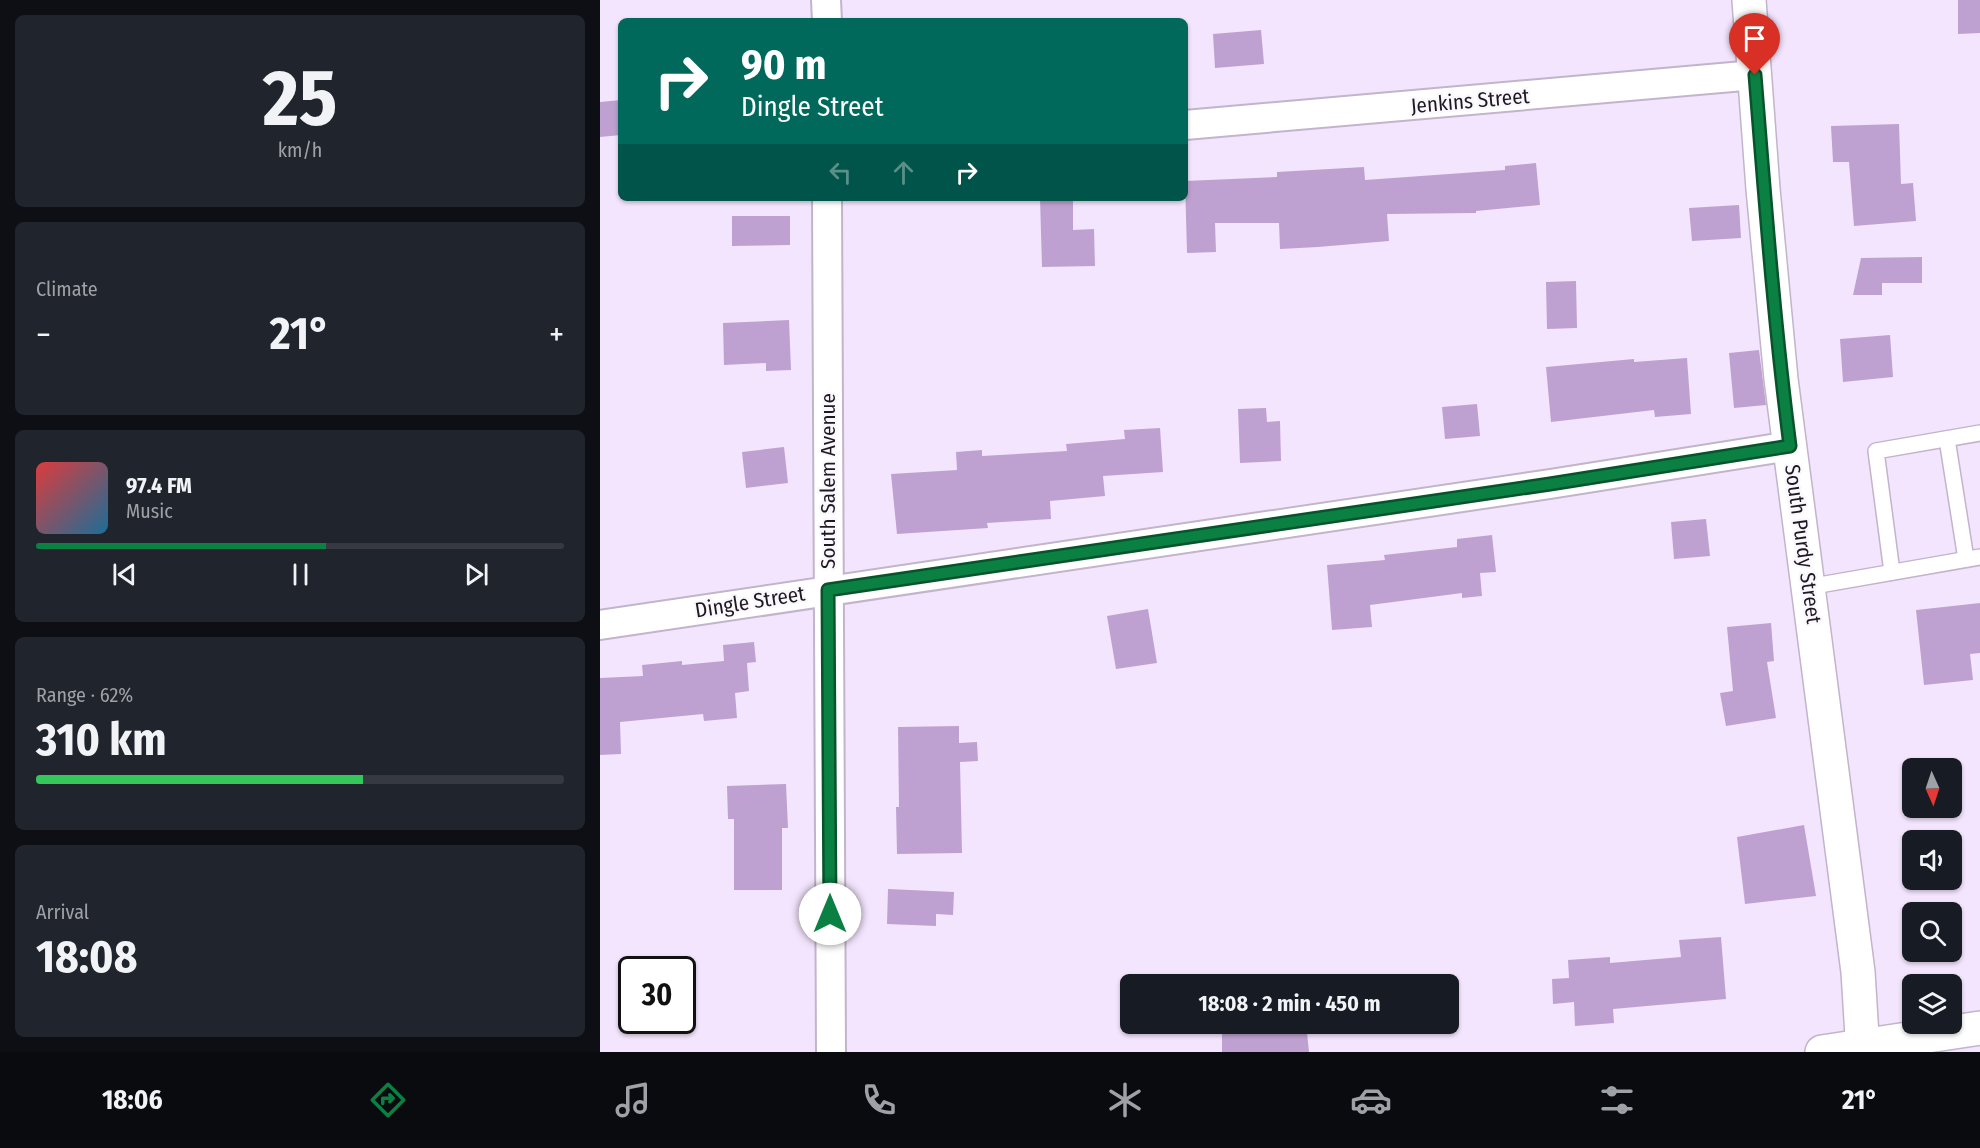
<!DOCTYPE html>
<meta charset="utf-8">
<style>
body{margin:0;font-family:"Fira Sans Condensed",sans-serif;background:#20242c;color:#f1f3f6;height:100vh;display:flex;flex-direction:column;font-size:22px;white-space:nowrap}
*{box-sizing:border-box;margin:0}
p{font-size:20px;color:#9ea1a6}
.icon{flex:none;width:33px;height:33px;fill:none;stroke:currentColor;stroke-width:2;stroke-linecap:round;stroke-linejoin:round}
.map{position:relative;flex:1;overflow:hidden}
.side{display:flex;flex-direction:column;gap:15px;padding:15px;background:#0d0f14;width:600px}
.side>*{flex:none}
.banner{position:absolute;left:18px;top:18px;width:570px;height:183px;border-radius:9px;box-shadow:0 2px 4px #0004;background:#00695c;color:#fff;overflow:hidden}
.needle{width:39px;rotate:177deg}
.tools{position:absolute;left:1302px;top:758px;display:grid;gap:12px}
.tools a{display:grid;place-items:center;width:60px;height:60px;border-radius:9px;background:#171b24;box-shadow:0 2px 4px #0004;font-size:30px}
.speed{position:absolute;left:18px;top:956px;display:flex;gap:12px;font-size:30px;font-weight:700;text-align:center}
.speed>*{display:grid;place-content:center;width:78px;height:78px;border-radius:50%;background:#171b24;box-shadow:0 2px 4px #0004;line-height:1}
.speed .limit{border:3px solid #111;border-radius:9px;background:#fff;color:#111}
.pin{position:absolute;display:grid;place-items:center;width:51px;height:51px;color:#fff;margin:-62px -26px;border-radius:50% 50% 50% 0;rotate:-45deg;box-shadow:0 0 6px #0007}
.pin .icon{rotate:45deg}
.me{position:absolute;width:66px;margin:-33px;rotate:0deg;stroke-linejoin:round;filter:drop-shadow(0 0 4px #0008)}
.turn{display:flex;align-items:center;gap:21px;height:126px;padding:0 24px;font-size:27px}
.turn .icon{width:78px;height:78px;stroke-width:2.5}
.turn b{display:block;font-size:42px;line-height:51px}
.lanes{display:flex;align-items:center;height:57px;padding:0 24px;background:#0003;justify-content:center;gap:30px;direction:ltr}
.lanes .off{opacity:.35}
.big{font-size:45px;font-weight:700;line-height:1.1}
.side .tile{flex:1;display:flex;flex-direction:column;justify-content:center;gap:9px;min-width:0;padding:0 21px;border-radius:9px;background:#20242c}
.side .dial{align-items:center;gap:0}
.dial b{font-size:78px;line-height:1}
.song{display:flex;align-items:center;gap:18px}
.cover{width:72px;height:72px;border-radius:9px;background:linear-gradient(135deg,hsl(0 70% 55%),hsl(200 70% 35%))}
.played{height:6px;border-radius:3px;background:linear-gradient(90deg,#0b8043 55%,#363941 55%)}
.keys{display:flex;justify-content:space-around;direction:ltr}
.heat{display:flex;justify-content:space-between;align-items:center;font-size:33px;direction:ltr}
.charge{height:9px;border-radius:4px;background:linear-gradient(90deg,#34c759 62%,#363941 0)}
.trip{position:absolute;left:520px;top:974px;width:339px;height:60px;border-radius:9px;background:#171b24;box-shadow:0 2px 4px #0004;font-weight:700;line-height:60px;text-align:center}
.tab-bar{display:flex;height:96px;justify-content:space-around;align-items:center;background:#090b0e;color:#9ea1a6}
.tab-bar .icon{width:42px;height:42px}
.tab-bar .selected{color:#0b8043}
.tab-bar b{font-size:27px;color:#f1f3f6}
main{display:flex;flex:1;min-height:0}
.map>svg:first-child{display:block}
.building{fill:#bea1d0}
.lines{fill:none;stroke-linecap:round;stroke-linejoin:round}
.service-casing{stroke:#c2b4cb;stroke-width:18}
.minor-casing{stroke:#c2b4cb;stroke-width:32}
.tertiary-casing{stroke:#c2b4cb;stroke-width:36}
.service{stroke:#fff;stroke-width:15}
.minor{stroke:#fff;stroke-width:28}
.tertiary{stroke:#fff;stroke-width:33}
.route-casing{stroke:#07532c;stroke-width:15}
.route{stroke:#0b8043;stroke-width:10}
.labels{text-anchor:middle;stroke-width:5;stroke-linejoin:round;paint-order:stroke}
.street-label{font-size:21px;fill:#1e1921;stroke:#fbf8fd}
</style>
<main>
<section class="side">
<div class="tile dial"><b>25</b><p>km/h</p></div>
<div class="tile"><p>Climate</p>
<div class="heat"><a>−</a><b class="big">21°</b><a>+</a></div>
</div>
<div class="tile">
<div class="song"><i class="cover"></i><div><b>97.4 FM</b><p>Music</p></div></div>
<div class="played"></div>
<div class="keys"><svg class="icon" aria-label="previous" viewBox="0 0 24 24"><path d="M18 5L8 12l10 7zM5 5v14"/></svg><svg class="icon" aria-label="pause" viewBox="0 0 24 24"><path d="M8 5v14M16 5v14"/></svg><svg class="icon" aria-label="next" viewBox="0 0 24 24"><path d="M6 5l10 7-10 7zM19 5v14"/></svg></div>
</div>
<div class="tile"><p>Range · 62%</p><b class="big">310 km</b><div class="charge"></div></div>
<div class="tile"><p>Arrival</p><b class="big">18:08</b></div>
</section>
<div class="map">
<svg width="1380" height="1052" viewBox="0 0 1380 1052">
<rect width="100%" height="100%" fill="#f4e5fe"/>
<g class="building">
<path d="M 1358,0 L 1380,0 L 1380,33 L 1358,34 Z"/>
<path d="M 661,30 L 664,64 L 615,68 L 613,34 Z"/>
<path d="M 21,100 L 21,135 L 0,137 L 0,102 Z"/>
<path d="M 1299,124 L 1301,184 L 1313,183 L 1316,221 L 1254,226 L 1249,162 L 1233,162 L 1231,126 Z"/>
<path d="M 936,163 L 940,205 L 876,211 L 876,213 L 787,214 L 789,241 L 718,247 L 680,249 L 679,223 L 615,223 L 616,252 L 587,253 L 585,181 L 677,177 L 677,172 L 764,167 L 765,180 L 905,170 L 905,166 Z"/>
<path d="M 440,198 L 473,198 L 473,230 L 494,229 L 495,266 L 442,267 Z"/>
<path d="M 1139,205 L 1141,238 L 1092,241 L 1089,208 Z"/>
<path d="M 132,216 L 190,216 L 190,245 L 132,246 Z"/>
<path d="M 1322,257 L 1322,283 L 1282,283 L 1282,295 L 1253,295 L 1261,258 Z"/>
<path d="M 976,281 L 977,328 L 947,329 L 946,282 Z"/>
<path d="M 189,320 L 191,370 L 166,371 L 166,363 L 124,365 L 123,323 Z"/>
<path d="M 1290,335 L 1293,377 L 1243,382 L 1240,339 Z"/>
<path d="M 1159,350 L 1166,405 L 1134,408 L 1129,353 Z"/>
<path d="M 1087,358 L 1091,414 L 1055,417 L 1054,410 L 951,422 L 946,367 L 1034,359 L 1034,362 Z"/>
<path d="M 877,404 L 880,436 L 845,439 L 842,407 Z"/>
<path d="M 666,408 L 667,422 L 680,421 L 681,461 L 640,463 L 638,409 Z"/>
<path d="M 560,428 L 563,472 L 503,476 L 505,496 L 450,501 L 451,519 L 387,523 L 388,528 L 297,534 L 291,474 L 357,470 L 356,452 L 382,450 L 382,456 L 467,451 L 466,444 L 525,439 L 524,430 Z"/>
<path d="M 184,447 L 188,483 L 146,488 L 142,452 Z"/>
<path d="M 1106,519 L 1110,556 L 1074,559 L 1071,522 Z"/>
<path d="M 892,535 L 896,572 L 880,573 L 882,596 L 862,598 L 862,593 L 770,605 L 772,627 L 732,630 L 727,565 L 785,560 L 784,555 L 857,547 L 857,539 Z"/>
<path d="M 1380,603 L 1380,653 L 1370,654 L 1373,680 L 1324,685 L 1316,610 Z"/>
<path d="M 548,609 L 557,663 L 516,669 L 507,616 Z"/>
<path d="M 1171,623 L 1174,661 L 1167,662 L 1176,718 L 1126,726 L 1120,693 L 1133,691 L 1127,627 Z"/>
<path d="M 154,642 L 156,662 L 147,663 L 149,691 L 135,693 L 137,718 L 104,721 L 103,714 L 20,722 L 21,754 L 0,755 L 0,678 L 43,676 L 42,665 L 82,661 L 82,665 L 124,661 L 123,645 Z"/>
<path d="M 359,726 L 359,743 L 377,742 L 378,761 L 360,762 L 362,853 L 297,854 L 296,807 L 299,807 L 298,727 Z"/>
<path d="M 186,784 L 188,828 L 182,828 L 182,890 L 134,890 L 134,819 L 128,819 L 127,786 Z"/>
<path d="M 1204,825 L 1216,896 L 1145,904 L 1137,837 Z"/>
<path d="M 288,889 L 354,892 L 353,915 L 336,914 L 336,926 L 287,924 Z"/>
<path d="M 1121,937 L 1126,999 L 1013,1009 L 1014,1023 L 975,1026 L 974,1002 L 953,1004 L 952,979 L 969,978 L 968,960 L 1010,957 L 1010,963 L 1081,957 L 1079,940 Z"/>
<path d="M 666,1023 L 706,1023 L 709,1052 L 622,1052 L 622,1028 L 667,1028 Z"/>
</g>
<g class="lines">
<g class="service-casing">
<g id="service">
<path d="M 1347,439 L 1366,559"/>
<path d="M 1292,572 L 1276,451 L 1380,433"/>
<path d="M 1208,587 L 1380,557"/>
</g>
</g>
<g class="minor-casing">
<g id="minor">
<path d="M 226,0 L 227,21"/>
<path d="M 585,125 L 1155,75"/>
<path d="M 227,198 L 231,1052"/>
<path d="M 0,625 L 950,484 L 1190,446"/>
</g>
</g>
<g class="tertiary-casing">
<g id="tertiary">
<path d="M 1149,0 L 1163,189 L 1181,379 L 1258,972 L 1263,1052"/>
<path d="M 1222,1052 L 1380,1028"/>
</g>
</g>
<use href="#service" class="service"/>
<use href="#minor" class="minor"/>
<use href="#tertiary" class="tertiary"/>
</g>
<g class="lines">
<g class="route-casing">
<path id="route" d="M 230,914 L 228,590 L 950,484 L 1190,446 C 1174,322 1165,199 1155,75"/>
</g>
<use href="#route" class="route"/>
</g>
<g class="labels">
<g class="street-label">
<text transform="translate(870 101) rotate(-5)" y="7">Jenkins Street</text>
<text transform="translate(228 481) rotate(-90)" y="7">South Salem Avenue</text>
<text transform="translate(1203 544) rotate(82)" y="7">South Purdy Street</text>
<text transform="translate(150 602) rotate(-9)" y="7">Dingle Street</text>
</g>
</g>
</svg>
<div class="tools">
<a><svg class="needle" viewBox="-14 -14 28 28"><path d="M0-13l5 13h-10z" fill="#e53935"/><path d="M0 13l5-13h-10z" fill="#9ea1a6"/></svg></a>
<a><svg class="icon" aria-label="sound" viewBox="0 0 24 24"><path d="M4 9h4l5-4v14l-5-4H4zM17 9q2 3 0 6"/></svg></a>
<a><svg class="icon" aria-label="search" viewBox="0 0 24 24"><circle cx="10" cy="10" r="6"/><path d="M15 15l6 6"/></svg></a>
<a><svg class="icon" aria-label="layers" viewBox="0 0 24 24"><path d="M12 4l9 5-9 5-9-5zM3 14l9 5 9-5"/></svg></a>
</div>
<div class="speed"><div class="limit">30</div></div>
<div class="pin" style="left:1155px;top:75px;background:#d93025"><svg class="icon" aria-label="arrive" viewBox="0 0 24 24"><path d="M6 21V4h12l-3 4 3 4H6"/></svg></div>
<svg class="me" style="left:230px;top:914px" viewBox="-20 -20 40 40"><circle r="19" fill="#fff"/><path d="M0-13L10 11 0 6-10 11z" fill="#0b8043"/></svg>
<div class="trip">18:08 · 2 min · 450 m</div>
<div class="banner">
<div class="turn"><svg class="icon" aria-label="right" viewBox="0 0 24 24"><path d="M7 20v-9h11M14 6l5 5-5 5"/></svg><div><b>90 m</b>Dingle Street</div></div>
<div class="lanes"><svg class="icon off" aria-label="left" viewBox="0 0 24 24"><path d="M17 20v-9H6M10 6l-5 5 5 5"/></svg><svg class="icon off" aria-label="ahead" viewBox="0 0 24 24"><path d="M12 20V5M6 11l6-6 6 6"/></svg><svg class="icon" aria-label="right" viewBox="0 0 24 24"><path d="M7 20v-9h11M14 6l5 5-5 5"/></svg></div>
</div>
</div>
</main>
<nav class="tab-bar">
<b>18:06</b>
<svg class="icon selected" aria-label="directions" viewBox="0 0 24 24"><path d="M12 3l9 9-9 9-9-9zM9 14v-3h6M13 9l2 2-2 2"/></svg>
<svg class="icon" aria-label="music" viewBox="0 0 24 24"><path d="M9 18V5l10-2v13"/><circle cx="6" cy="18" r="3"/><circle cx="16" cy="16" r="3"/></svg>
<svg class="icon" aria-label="phone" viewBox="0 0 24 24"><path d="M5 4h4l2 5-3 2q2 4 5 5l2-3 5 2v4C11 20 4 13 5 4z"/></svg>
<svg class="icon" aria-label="climate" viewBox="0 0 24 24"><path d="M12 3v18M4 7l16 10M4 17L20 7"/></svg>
<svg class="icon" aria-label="car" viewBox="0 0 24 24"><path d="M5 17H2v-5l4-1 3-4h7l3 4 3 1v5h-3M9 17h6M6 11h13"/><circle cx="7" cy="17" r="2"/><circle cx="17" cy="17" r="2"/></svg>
<svg class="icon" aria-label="filters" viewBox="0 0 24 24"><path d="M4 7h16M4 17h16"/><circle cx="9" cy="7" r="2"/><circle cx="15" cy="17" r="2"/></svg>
<b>21°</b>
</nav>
